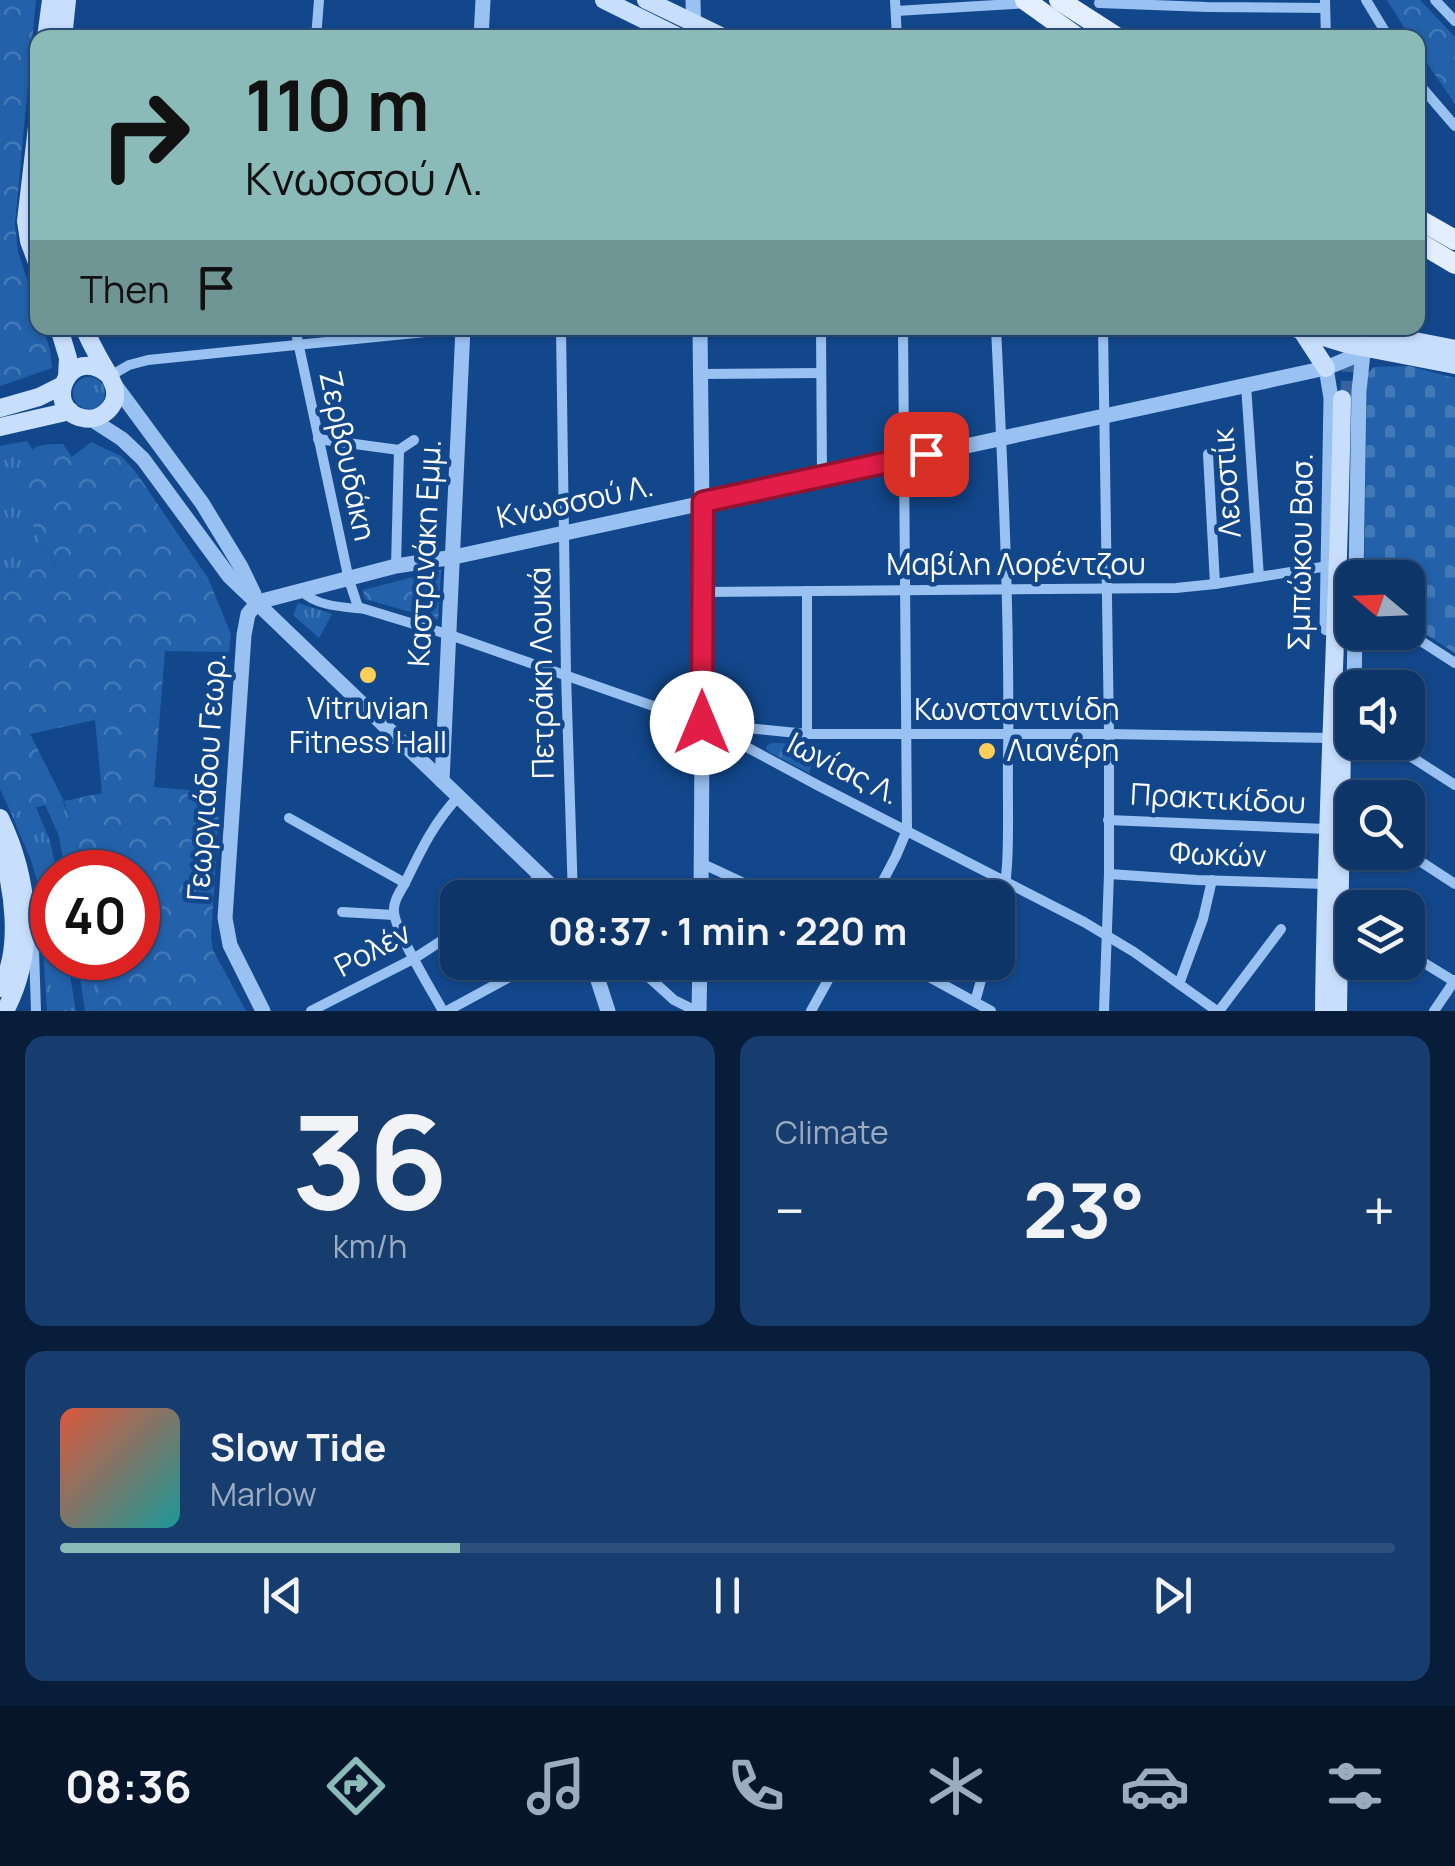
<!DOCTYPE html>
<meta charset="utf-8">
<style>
body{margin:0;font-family:Manrope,sans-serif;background:#173d6e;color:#f1f3f6;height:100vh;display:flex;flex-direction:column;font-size:38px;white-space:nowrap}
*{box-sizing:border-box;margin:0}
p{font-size:32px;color:#9babc0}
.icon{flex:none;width:55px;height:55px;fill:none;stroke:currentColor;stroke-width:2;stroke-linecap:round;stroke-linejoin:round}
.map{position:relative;height:1011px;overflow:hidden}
.details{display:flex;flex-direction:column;gap:25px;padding:25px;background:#081d39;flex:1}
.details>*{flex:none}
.top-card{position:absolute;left:30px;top:30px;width:1395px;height:305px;border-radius:20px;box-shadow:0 2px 8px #0004,0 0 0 2px #2e507c;background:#8bbbb9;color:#111;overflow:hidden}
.needle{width:65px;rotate:289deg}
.controls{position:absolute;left:1335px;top:560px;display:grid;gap:20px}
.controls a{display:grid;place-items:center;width:90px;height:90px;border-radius:20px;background:#0e3568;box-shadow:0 2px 8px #0004,0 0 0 2px #2e507c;font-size:50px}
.speed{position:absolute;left:30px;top:850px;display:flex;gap:20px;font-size:50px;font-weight:700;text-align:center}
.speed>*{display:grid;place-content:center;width:130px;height:130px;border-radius:50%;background:#0e3568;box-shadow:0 2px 8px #0004,0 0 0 2px #2e507c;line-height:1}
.speed .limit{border:15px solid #d22;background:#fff;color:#111}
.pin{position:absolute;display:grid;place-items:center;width:85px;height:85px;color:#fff;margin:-42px;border-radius:20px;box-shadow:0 5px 15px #0006}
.me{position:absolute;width:110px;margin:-55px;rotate:0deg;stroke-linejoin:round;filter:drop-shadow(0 0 8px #0008)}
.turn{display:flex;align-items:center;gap:35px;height:210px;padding:0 50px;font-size:45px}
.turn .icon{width:130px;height:130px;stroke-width:2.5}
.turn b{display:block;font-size:70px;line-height:85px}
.then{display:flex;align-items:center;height:95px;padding:0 50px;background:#0003;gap:20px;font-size:38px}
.big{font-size:75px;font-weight:700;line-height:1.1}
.details .widget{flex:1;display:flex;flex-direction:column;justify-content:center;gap:15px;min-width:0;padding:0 35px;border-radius:20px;background:#173d6e}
.details .dial{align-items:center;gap:0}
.dial b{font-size:130px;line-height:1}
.song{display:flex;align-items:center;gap:30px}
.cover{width:120px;height:120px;border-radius:15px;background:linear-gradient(135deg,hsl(10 70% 55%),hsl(180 70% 35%))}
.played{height:10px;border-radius:5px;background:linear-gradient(90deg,#8bbbb9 30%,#2e507c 30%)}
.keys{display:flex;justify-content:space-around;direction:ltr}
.heat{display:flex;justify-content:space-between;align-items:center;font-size:55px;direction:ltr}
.details .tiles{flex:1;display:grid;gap:25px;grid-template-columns:1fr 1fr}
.widget:last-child{grid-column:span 2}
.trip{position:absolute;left:440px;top:880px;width:575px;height:100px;border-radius:20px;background:#0e3568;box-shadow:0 2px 8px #0004,0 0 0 2px #2e507c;font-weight:700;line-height:100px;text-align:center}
.tabs{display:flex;height:160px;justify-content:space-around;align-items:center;background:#06152a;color:#9babc0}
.tabs .icon{width:70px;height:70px}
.tabs .on{color:#8bbbb9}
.tabs b{font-size:45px;color:#f1f3f6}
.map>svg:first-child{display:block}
.grass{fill:url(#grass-tufts)}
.forest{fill:url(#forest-crowns);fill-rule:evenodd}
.cemetery{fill:url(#cemetery-stones)}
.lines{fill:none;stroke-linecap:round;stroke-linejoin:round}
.secondary-tunnel{stroke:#36639c;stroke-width:18;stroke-dasharray:18 9;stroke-linecap:butt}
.pedestrian{stroke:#99c1f1;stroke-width:9}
.minor{stroke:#99c1f1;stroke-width:10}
.tertiary{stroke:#99c1f1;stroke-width:15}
.secondary{stroke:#c7defc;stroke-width:18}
.primary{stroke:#e3eeff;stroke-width:20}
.route-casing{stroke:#92132f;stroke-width:25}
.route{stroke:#e11d48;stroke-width:18}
.poi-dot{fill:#ffcf59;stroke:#12478b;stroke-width:4}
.labels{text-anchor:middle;stroke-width:9;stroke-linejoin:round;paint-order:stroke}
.street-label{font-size:30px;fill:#fff;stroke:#12478b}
.poi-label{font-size:30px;fill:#fff;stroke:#12478b}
</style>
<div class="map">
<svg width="1455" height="1011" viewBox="0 0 1455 1011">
<defs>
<pattern id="grass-tufts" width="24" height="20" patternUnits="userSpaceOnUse" patternTransform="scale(2.5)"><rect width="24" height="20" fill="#2361aa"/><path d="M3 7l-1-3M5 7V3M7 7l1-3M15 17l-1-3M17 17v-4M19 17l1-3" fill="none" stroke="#4479b7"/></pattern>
<pattern id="forest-crowns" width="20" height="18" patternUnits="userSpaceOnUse" patternTransform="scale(2.5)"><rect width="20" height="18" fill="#2361aa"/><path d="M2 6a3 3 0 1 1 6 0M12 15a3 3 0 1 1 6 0" fill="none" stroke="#4479b7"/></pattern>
<pattern id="cemetery-stones" width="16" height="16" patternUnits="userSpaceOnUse" patternTransform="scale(2.5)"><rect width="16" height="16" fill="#2361aa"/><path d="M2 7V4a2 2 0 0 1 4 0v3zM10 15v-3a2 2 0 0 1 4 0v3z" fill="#4479b7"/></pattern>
</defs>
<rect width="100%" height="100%" fill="#12478b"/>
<g class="grass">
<circle cx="89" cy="393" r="16"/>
<path d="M 27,441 L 32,449 C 1,486 39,533 57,568 L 0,574 L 0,446 Z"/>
<path d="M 298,603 L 332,614 L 319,638 L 293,615 Z"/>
<path d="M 41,796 L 63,801 L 75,834 L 80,872 L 65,872 L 59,836 Z"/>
<path d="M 36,807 L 50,841 L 57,872 L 52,872 L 52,958 L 67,958 L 76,1011 L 47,1011 L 39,888 L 32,863 L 11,813 Z"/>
<path d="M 77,958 L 95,958 L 104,1011 L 85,1011 Z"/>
</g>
<g class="forest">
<path d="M 0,0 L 36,0 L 15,224 L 18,252 L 37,309 L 38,328 L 43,328 L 50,350 L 52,368 L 0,386 Z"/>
<path d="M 1387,0 L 1420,0 L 1455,37 L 1455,104 L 1418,50 L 1418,38 L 1410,37 Z"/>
<path d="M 91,442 L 121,456 L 135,471 L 208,578 L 231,634 L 229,652 L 165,651 L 154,787 L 220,793 L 211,938 L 213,950 L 246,1011 L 104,1011 L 95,958 L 138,958 L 138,872 L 80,872 L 75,835 L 64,801 L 11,813 L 0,789 L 0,574 L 57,567 C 46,547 25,517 21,495 C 18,479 20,452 39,446 C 46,444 55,444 63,444 L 72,457 ZM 95,720 L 102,793 L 64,801 L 30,734 Z"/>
<path d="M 441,570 L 438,620 L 365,599 L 363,590 Z"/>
<path d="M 772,743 L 819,744 L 809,773 L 767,751 L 766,746 Z"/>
</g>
<path class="cemetery" d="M 1409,366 L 1455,378 L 1455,653 L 1408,623 L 1408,578 L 1364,578 L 1367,374 L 1374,367 Z"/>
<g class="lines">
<path class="secondary-tunnel" d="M 1349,399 L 1352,345"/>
<path class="pedestrian" d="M 301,591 C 316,606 342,607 362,609"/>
<g class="minor">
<path d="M 895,0 L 897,38"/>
<path d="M 1325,0 L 1326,38"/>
<path d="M 1366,0 L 1389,38"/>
<path d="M 1435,0 L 1455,21"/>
<path d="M 1099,3 L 1207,7 L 1325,8"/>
<path d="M 896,11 L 1029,3"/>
<path d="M 316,38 L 319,0"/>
<path d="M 1418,83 L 1455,126"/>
<path d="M 295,328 L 349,580 L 358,607 L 450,635 L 702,723 L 819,786 L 1084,922 L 1134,952 L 1217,1011"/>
<path d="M 561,328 L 566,674 L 573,898"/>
<path d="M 821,328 L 822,477"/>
<path d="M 996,328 C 1003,473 1010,618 1008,763 C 1007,817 1012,872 998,923"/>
<path d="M 1103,328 L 1109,734 L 1109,874 L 1104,1011"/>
<path d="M 701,374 L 821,373"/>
<path d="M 110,376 L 129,365 L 148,360 L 465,328"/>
<path d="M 1246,385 L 1259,577"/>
<path d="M 318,439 L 399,450 L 396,566"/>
<path d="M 399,450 L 414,440"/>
<path d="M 1208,454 L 1215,584"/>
<path d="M 703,592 L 1176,588 L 1215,584 L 1328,566"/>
<path d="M 1407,632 L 1455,663"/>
<path d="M 708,724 L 807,734 L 1109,734 L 1331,738"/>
<path d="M 807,734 L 807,591"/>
<path d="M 1388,742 L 1455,785"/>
<path d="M 289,818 L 405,883"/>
<path d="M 1108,820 L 1327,829"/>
<path d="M 1406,852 L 1455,884"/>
<path d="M 701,863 L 776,898"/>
<path d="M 1109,874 L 1197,880 L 1326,884"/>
<path d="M 509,898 L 542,876"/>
<path d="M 874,898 L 896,856 L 907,830 L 903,328"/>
<path d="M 342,912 L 394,915"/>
<path d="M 25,936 L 32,943 L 34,950 L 36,1011"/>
<path d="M 1408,953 L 1455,982"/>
<path d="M 632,962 L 674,1000 L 696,1011"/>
<path d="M 902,962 L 991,1011"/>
<path d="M 1179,984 L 1203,919 L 1212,880"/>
<path d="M 975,1002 L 986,962"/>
<path d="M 311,1011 L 415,958 L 458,930"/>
<path d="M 443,1011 C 432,991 395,931 394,912 C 393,901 400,892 405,883 C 420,852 434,822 459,796"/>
<path d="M 447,1011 L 537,962"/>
<path d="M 811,1011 L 838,962"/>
<path d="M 1219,1011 L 1281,929"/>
<path d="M 1434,1011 L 1455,980"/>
</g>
<g class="tertiary">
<path d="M 693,0 L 694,38"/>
<path d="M 481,38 L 483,0"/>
<path d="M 700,328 L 703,592 L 701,898"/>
<path d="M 1326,368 L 1331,398 L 1327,628"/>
<path d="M 115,385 L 202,503 L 241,567 L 254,594"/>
<path d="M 91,419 L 122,439 L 143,459 L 229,576 L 564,898"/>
<path d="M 1356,578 L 1359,391 L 1363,353"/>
<path d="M 258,602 L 396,566 L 454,557 L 1326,368 L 1372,349"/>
<path d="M 258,602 L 248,614 L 244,635 L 225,918 L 230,945 L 263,1011"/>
<path d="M 1354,688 L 1355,632"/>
<path d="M 1343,705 L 1352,704"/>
<path d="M 442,781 L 463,328"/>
<path d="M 592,962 L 608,1011"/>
<path d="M 699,1011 L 700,962"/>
</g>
<g class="secondary">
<path d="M 604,0 L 681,38"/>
<path d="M 646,0 L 725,38"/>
<path d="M 46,38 L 51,0"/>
<path d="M 63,38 L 67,0"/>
<path d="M 38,118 L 26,221 L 29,241 L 38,265"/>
<path d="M 59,328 L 68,358 L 67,377"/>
<path d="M 84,328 C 88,337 93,347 98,356 C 107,374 127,394 106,412 C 100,417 91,420 83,418 C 40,409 70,340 110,376"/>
<path d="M 1294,328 L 1346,344 L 1455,365"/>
<path d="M 1348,328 L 1455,349"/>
<path d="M 1302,331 L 1326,368"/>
<path d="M 0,408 L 39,397 L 63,385"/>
<path d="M 0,427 L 70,411"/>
<path d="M 0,818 C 29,878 37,951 5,1011"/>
<path d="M 0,846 C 13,885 23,951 0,988"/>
<path d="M 1324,1011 C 1326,807 1339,603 1342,399"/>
<path d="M 1338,1011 L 1342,742"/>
</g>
<g class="primary">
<path d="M 1025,0 L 1078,38"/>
<path d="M 1059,0 L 1118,38"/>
<path d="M 1418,219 L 1455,240"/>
<path d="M 1418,242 L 1455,264"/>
</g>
</g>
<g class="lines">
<g class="route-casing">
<path id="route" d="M 702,723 L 703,502 L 926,454"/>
</g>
<use href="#route" class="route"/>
</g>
<g class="poi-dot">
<circle cx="368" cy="675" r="10"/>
<circle cx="987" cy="751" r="10"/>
</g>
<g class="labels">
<g class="street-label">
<text transform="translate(347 456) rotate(78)" y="10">Ζερβουδάκη</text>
<text transform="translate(1227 483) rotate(-94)" y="10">Λεοστίκ</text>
<text transform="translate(575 502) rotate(-12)" y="10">Κνωσσού Λ.</text>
<text transform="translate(1301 552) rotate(-89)" y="10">Σμπώκου Βασ.</text>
<text transform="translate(425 553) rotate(-87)" y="10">Καστρινάκη Εμμ.</text>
<text x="1016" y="575">Μαβίλη Λορέντζου</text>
<text transform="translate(542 673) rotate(-91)" y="10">Πετράκη Λουκά</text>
<text x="1017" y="720">Κωνσταντινίδη</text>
<text transform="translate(843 769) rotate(27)" y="10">Ιωνίας Λ.</text>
<text transform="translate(207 777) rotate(-86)" y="10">Γεωργιάδου Γεωρ.</text>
<text transform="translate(1218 799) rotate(3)" y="10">Πρακτικίδου</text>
<text transform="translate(1218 855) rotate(2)" y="10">Φωκών</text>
<text transform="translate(373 950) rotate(-28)" y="10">Ρολέν</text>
</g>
<g class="poi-label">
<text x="368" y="719">Vitruvian<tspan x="368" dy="34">Fitness Hall</tspan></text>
<text x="1007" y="761" text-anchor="start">Λιανέρη</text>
</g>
</g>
</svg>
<div class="controls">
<a><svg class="needle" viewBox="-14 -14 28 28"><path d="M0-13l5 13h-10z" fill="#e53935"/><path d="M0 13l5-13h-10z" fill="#9babc0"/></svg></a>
<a><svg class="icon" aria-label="sound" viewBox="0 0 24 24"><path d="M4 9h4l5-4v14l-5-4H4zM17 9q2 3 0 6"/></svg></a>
<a><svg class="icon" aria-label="search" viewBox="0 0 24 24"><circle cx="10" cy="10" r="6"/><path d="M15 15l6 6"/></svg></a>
<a><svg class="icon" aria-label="layers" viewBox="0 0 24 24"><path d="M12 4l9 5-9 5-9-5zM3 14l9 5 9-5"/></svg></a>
</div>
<div class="speed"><div class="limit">40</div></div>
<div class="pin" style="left:926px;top:454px;background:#d93025"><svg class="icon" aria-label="arrive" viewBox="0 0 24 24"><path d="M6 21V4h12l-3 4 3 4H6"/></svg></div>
<svg class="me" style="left:702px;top:723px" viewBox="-20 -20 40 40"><circle r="19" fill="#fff"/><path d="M0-13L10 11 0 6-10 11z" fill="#e11d48"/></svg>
<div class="trip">08:37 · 1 min · 220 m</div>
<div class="top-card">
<div class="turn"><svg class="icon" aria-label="right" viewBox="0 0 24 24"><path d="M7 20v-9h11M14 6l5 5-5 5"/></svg><div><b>110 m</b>Κνωσσού Λ.</div></div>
<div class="then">Then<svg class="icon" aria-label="arrive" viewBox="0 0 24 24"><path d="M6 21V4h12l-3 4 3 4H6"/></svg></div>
</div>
</div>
<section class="details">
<div class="tiles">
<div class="widget dial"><b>36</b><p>km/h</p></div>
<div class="widget"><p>Climate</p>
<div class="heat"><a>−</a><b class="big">23°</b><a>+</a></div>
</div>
<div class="widget">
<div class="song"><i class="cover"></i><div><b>Slow Tide</b><p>Marlow</p></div></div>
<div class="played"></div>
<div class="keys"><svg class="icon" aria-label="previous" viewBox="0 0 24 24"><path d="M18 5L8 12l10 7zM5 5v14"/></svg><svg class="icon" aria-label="pause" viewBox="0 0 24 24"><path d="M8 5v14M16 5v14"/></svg><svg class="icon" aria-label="next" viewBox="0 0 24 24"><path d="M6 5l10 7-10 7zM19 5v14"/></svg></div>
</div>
</div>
</section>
<nav class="tabs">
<b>08:36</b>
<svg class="icon on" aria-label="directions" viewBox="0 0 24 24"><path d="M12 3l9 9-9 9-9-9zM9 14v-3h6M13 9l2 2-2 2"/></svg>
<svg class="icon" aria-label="music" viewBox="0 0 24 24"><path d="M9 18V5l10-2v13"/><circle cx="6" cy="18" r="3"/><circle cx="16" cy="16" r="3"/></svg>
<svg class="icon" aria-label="phone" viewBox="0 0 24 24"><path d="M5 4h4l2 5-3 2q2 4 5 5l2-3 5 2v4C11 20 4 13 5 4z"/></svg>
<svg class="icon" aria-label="climate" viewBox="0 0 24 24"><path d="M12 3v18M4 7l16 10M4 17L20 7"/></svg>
<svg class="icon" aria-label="car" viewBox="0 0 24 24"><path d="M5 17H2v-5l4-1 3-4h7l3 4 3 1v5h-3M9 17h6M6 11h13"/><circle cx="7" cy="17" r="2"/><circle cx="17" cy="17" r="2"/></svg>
<svg class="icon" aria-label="filters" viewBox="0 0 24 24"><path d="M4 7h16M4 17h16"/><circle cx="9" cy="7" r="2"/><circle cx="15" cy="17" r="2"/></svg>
</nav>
